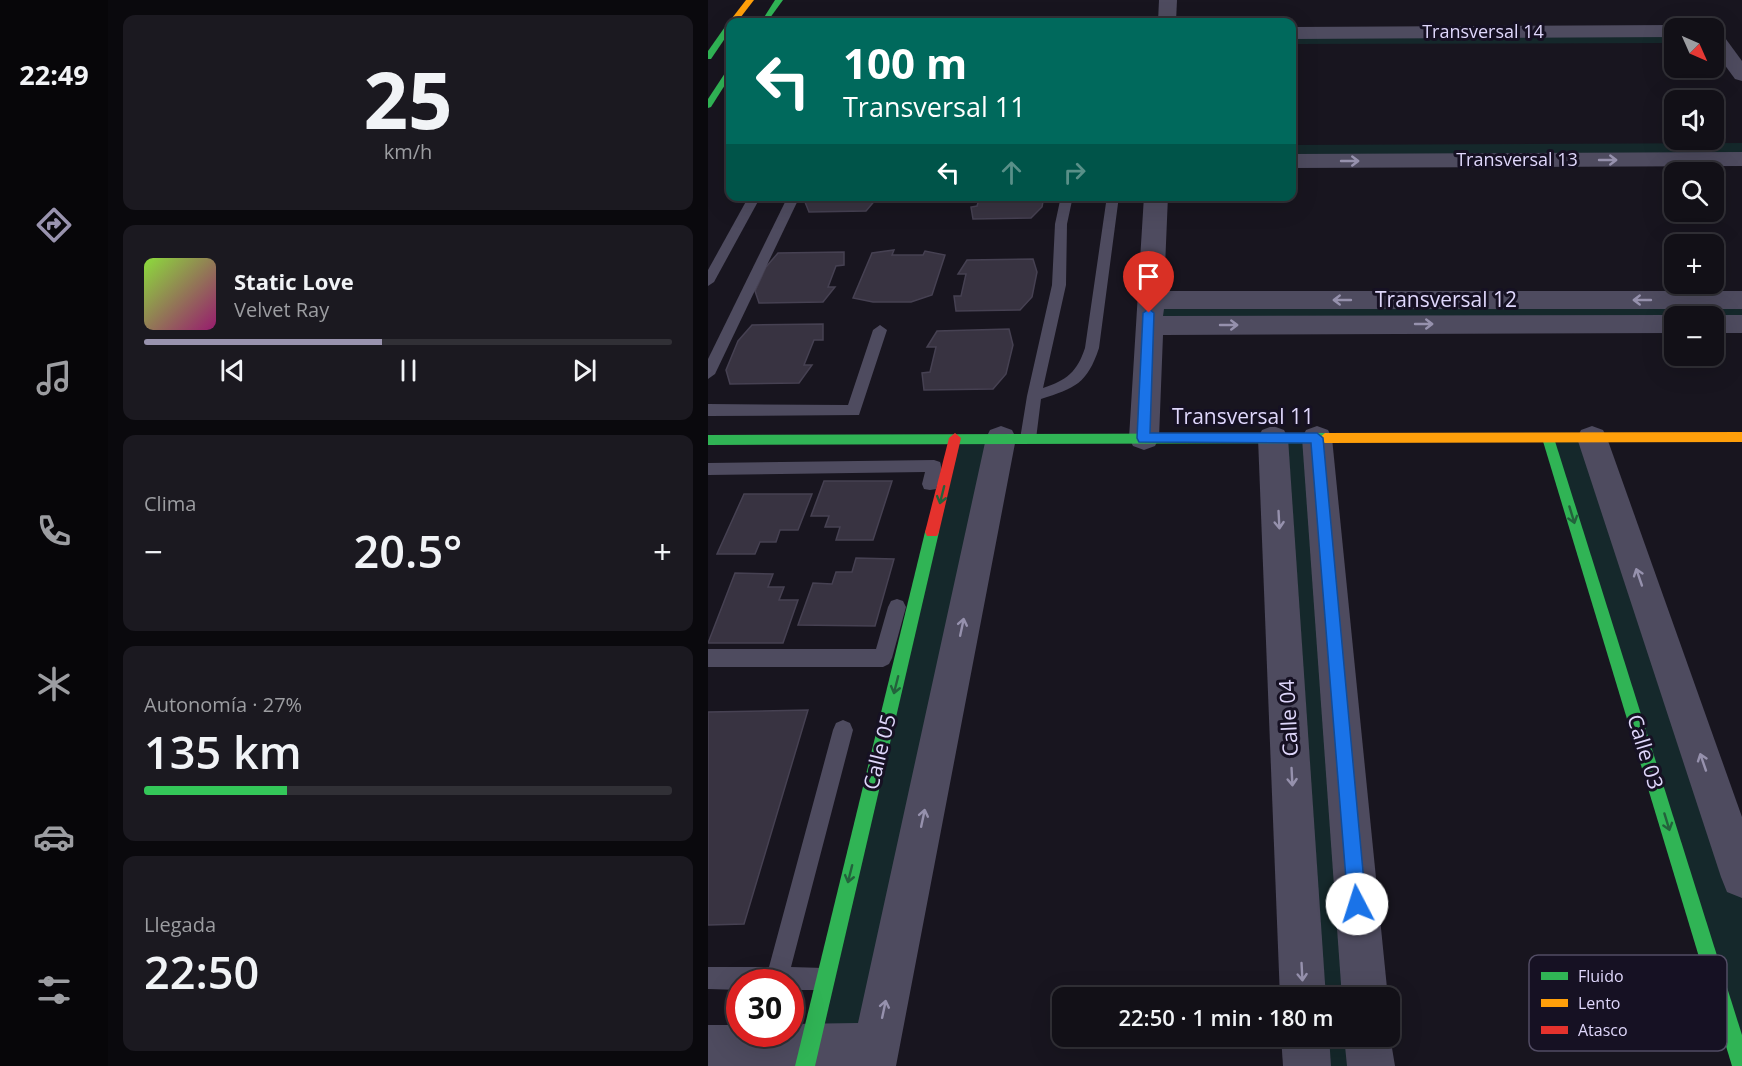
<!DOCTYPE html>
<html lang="es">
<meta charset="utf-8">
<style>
body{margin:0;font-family:"Open Sans",sans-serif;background:#1b1920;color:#f1f3f6;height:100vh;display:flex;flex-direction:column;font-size:22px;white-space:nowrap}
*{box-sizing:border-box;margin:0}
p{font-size:20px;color:#9c9da1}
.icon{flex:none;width:33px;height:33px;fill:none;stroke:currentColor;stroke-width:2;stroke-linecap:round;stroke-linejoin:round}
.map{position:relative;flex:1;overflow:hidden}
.details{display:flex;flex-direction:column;gap:15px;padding:15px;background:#0a090d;width:600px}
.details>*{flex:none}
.banner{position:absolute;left:18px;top:18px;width:570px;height:183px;border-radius:12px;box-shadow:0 6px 24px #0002,0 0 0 2px #313036;background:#00695c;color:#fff;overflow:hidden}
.needle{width:39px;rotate:135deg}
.controls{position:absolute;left:956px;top:18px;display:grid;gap:12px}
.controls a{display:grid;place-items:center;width:60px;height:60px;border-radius:12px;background:#121017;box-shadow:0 6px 24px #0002,0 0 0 2px #313036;font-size:30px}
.speed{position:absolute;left:18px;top:969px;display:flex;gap:12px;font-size:30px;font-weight:700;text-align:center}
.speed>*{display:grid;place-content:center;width:78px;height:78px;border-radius:50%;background:#121017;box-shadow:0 6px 24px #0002,0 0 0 2px #313036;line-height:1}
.speed .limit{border:9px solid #d22;background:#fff;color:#111}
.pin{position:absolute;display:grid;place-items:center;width:51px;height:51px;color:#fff;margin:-62px -26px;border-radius:50% 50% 50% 0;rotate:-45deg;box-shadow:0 0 6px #0007}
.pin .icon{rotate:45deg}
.me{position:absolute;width:66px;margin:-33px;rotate:355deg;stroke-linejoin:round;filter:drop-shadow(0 0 4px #0008)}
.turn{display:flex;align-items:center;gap:21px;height:126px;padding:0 18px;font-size:27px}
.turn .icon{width:78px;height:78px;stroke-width:2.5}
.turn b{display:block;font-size:42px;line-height:51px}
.lanes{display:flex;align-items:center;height:57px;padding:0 18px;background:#0003;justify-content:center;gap:30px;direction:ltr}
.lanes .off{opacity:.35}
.big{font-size:45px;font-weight:600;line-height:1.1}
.details .card{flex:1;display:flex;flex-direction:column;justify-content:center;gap:9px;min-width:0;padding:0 21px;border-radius:12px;background:#1b1920}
.details .dial{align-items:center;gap:0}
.dial b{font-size:78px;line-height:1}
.song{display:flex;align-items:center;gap:18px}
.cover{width:72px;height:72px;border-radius:9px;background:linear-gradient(135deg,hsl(90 70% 55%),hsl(320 70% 35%))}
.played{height:6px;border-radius:3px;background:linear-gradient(90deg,#9993ae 45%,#313036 45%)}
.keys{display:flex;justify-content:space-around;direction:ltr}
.heat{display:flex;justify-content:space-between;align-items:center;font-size:33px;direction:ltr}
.charge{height:9px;border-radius:4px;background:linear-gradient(90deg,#34c759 27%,#313036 0)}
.trip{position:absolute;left:344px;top:987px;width:348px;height:60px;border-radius:12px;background:#121017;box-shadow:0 6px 24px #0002,0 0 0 2px #313036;font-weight:600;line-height:60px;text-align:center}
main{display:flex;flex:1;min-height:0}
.tab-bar{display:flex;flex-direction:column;width:108px;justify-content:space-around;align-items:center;background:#070609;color:#9c9da1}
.tab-bar .icon{width:42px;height:42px}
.tab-bar .on{color:#9993ae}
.tab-bar b{font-size:27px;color:#f1f3f6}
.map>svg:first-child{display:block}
.green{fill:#15282b}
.building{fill:#383341;stroke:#464152;stroke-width:1.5}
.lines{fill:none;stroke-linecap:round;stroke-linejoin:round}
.lane{fill:#4e4b5f;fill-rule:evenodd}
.street{fill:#4e4b5f;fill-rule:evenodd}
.fast{fill:#30b455;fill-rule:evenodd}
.slow{fill:#ff9f0a;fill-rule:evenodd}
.jam{fill:#e5322d;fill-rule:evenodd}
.oneway{stroke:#9691ad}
.oneway2{stroke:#23623c}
.route{fill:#1a73e8;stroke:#114b97;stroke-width:1.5}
.labels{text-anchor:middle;stroke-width:6;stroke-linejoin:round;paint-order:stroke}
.far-street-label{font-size:18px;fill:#dfd7fb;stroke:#161123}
.street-label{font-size:21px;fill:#dfd7fb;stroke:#161123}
.key{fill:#161123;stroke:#524c64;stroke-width:1.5}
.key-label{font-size:16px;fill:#dfd7fb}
</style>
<main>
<nav class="tab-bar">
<b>22:49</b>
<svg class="icon on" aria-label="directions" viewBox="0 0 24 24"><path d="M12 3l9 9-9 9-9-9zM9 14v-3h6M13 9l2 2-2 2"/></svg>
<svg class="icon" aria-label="music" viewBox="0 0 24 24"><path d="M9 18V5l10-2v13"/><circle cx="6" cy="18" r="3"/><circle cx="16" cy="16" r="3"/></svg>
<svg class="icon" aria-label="phone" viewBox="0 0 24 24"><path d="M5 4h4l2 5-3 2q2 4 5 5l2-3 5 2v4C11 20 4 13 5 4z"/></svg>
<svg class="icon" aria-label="climate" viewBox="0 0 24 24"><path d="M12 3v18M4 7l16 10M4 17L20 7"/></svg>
<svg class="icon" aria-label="car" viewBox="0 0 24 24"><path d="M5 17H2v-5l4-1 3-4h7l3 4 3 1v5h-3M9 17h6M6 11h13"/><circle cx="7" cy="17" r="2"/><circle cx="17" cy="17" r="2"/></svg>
<svg class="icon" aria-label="filters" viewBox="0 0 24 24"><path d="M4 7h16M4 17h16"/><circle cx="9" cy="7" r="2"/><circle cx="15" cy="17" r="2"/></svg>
</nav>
<section class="details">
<div class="card dial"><b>25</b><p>km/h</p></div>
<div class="card">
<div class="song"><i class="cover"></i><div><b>Static Love</b><p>Velvet Ray</p></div></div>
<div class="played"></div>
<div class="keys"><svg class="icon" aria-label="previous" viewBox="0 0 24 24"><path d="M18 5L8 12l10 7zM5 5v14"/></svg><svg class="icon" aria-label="pause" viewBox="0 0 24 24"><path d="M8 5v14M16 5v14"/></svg><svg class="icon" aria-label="next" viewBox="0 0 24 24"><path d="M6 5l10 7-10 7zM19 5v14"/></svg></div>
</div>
<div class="card"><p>Clima</p>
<div class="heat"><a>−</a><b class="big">20.5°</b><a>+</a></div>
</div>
<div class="card"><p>Autonomía · 27%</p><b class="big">135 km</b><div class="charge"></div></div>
<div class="card"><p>Llegada</p><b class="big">22:50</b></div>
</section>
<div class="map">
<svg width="1034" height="1066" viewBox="0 0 1034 1066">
<rect width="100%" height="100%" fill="#18151f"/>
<g class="green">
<path d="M 966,31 L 966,43 L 584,44 L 584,33 Z"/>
<path d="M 1034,143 L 1034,159 L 584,161 L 584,145 Z"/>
<path d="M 441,300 L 1034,300 L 1034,323 L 1005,316 L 966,316 L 439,326 Z"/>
<path d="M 883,437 L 1034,877 L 1034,1066 L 840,438 Z"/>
<path d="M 247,438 L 293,438 L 164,1066 L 97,1066 Z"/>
<path d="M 567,438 L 608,438 L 657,997 L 595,997 Z"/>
<path d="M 597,1037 L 660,1037 L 663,1066 L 599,1066 Z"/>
</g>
<g class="building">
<path d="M 99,196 L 163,196 L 162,199 L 169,198 L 158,211 L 101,212 L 97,202 Z"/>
<path d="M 272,196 L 336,196 L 334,207 L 323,218 L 265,219 L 263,207 L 269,206 Z"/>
<path d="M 186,250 L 184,255 L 215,255 L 217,251 L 237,255 L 224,295 L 203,302 L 165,302 L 145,298 L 164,253 Z"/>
<path d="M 136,252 L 136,265 L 128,266 L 120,287 L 127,287 L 115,302 L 51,303 L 47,291 L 58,267 L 70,253 Z"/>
<path d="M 325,259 L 329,272 L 324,297 L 312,310 L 248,311 L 246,296 L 253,296 L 258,274 L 250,274 L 259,260 Z"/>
<path d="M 115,324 L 115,340 L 106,340 L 96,365 L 104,365 L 91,383 L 22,384 L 18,370 L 30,341 L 44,325 Z"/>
<path d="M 301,329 L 305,345 L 298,374 L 285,389 L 216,390 L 214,373 L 222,372 L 228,347 L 219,347 L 229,331 Z"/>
<path d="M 116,481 L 184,481 L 165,540 L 128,540 L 132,527 L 117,527 L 121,516 L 103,516 Z"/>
<path d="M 36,494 L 104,494 L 90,530 L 72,530 L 68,542 L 52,542 L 47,554 L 9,554 Z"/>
<path d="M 148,558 L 186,559 L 167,626 L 90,625 L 105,583 L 124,584 L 128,572 L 144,572 Z"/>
<path d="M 27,573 L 65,574 L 60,587 L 76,587 L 71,600 L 90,600 L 75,643 L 0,643 Z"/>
<path d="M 100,710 L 36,924 L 0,925 L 0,712 Z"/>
</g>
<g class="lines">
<g class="lane">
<path d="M 41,196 L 53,196 L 6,282 L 0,286 L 0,270 Z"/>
<path d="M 80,196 L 92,196 L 7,374 L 0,379 L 0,359 Z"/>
<path d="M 353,196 L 365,196 L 359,224 L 358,285 L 335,388 C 359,380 369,372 377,348 L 399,196 L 411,196 L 391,348 C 379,384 367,388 333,399 L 328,439 L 325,443 L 315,443 L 312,439 L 319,396 L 344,285 L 347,224 Z"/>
<path d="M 172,325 L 179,330 L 151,415 L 0,416 L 0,404 L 140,405 L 165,330 Z"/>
<path d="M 226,460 L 232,462 C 235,469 231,481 228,489 L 222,490 L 216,489 L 214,484 L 217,472 L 0,475 L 0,463 Z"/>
<path d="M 189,599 L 195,601 L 198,607 L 184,658 L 181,664 L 175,667 L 0,667 L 0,649 L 168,649 L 180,607 L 183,601 Z"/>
<path d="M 135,720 L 142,723 L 145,730 L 83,967 L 116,968 L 124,971 L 127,979 L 124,987 L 116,990 L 82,990 L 82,982 L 32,982 L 32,990 L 0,989 L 0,967 L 61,967 L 125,730 L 128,723 Z"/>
</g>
<g class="street">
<path d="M 451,0 L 469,0 L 468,22 L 450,22 Z"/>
<path d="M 966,25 L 974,28 L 966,28 L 966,37 L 584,39 L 584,27 Z"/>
<path d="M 1005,29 L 1012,31 L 1034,61 L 1034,81 L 1027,79 L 1005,49 Z"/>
<path d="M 1034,152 L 1034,166 L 584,168 L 584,154 Z"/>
<path d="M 436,196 L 460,196 L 456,291 L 1034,291 L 1034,309 L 456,309 L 455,316 L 966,315 L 973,316 L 966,316 L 966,333 L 455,335 L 451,438 L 447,446 L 436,450 L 425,446 L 421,438 Z"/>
<path d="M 1005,315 L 1034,315 L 1034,333 L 1005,333 L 1005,316 L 998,316 Z"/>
<path d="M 293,426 L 304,430 L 308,438 L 188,1066 L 0,1066 L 0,1025 L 32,1025 L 32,1034 L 82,1034 L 82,1024 L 150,1023 L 278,438 L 282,430 Z"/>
<path d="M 565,426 L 576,430 L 580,438 L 618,998 L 572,998 L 550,438 L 554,430 Z"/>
<path d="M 609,426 L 620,430 L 624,438 L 680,998 L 634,998 L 594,438 L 598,430 Z"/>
<path d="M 884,426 L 895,430 L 899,438 L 1034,817 L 1034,898 L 1019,892 L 1013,877 L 869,438 L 873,430 Z"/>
<path d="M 681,1030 L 687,1066 L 639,1066 L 636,1036 L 681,1036 Z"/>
<path d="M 573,1036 L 621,1036 L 623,1066 L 575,1066 Z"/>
</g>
<g class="fast">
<path d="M 67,0 L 75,0 L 59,22 L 53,22 Z"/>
<path d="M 19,24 L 22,24 L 22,31 L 3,59 L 0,59 L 0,51 Z"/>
<path d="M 19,70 L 22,70 L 22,77 L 3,107 L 0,108 L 0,99 Z"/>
<path d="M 617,433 L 623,438 L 617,443 L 0,445 L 0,435 Z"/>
<path d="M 840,433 L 846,438 L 1034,1035 L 1034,1066 L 1024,1066 L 834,438 Z"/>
<path d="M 224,526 L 229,528 L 231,532 L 107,1066 L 87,1066 L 217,532 L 219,528 Z"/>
</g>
<g class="slow">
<path d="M 38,0 L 46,0 L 29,22 L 22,24 L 21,22 Z"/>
<path d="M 1034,432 L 1034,442 L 617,443 L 611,438 L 617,433 Z"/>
</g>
<path class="jam" d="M 247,433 L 253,438 L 231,532 L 229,536 L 219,536 L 217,532 L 241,438 Z"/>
</g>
<defs><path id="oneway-shaft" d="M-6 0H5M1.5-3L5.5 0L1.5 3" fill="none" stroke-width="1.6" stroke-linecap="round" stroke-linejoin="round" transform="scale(1.5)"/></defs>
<g class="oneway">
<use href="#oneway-shaft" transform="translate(900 160)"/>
<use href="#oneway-shaft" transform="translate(642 161)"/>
<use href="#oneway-shaft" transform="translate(634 300) rotate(180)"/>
<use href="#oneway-shaft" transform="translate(934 300) rotate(180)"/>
<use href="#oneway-shaft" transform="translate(716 324)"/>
<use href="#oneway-shaft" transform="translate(521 325)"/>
<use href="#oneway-shaft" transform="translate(571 520) rotate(87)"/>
<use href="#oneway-shaft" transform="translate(931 577) rotate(-109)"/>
<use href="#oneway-shaft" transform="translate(254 627) rotate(-78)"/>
<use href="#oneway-shaft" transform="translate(995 762) rotate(-109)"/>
<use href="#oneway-shaft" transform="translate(584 777) rotate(87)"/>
<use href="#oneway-shaft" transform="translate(215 818) rotate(-78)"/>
<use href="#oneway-shaft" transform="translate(594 972) rotate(87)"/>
<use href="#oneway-shaft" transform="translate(176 1009) rotate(-78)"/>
</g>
<g class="oneway2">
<use href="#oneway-shaft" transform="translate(234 495) rotate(104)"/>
<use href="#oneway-shaft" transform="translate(864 515) rotate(73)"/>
<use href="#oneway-shaft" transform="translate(188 685) rotate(104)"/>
<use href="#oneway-shaft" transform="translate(959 822) rotate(73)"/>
<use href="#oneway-shaft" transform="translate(142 874) rotate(104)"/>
</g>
<path class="route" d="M 441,309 L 446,313 L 442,433 L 609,433 L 615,438 L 658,904 L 655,911 L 649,913 L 642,911 L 640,904 L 603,443 L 431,442 L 429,438 L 435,313 Z"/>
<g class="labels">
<g class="far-street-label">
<text x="775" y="38">Transversal 14</text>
<text x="809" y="166">Transversal 13</text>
</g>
<g class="street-label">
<text x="738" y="307">Transversal 12</text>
<text x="535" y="424">Transversal 11</text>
<text transform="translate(581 718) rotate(-93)" y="7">Calle 04</text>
<text transform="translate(172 752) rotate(-76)" y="7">Calle 05</text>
<text transform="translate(937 752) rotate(73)" y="7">Calle 03</text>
</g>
</g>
<rect x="821" y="955" width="198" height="96" rx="9" class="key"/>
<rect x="833" y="972" width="27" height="8" fill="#30b455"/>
<rect x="833" y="999" width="27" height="8" fill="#ff9f0a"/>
<rect x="833" y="1026" width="27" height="8" fill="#e5322d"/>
<g class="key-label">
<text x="870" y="982">Fluido</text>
<text x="870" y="1009">Lento</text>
<text x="870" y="1036">Atasco</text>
</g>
</svg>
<div class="controls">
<a><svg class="needle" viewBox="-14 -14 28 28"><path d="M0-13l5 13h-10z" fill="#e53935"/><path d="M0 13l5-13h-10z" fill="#9c9da1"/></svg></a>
<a><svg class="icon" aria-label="sound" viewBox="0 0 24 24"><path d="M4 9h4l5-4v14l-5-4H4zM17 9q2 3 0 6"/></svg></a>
<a><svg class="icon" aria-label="search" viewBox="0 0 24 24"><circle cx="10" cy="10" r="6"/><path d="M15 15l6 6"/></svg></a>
<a>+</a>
<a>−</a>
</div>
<div class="speed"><div class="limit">30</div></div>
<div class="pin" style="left:441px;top:313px;background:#d93025"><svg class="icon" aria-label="arrive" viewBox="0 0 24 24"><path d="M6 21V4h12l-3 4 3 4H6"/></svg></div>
<svg class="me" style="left:649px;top:904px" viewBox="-20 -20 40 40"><circle r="19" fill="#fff"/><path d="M0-13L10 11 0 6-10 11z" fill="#1a73e8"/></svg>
<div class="trip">22:50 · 1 min · 180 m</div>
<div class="banner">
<div class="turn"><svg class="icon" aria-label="left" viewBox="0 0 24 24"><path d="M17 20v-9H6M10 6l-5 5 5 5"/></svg><div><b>100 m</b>Transversal 11</div></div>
<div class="lanes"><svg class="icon" aria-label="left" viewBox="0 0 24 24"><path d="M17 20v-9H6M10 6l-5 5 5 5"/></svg><svg class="icon off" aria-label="ahead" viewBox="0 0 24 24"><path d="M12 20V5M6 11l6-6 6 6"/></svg><svg class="icon off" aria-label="right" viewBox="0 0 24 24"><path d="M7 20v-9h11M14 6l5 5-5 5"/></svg></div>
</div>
</div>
</main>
